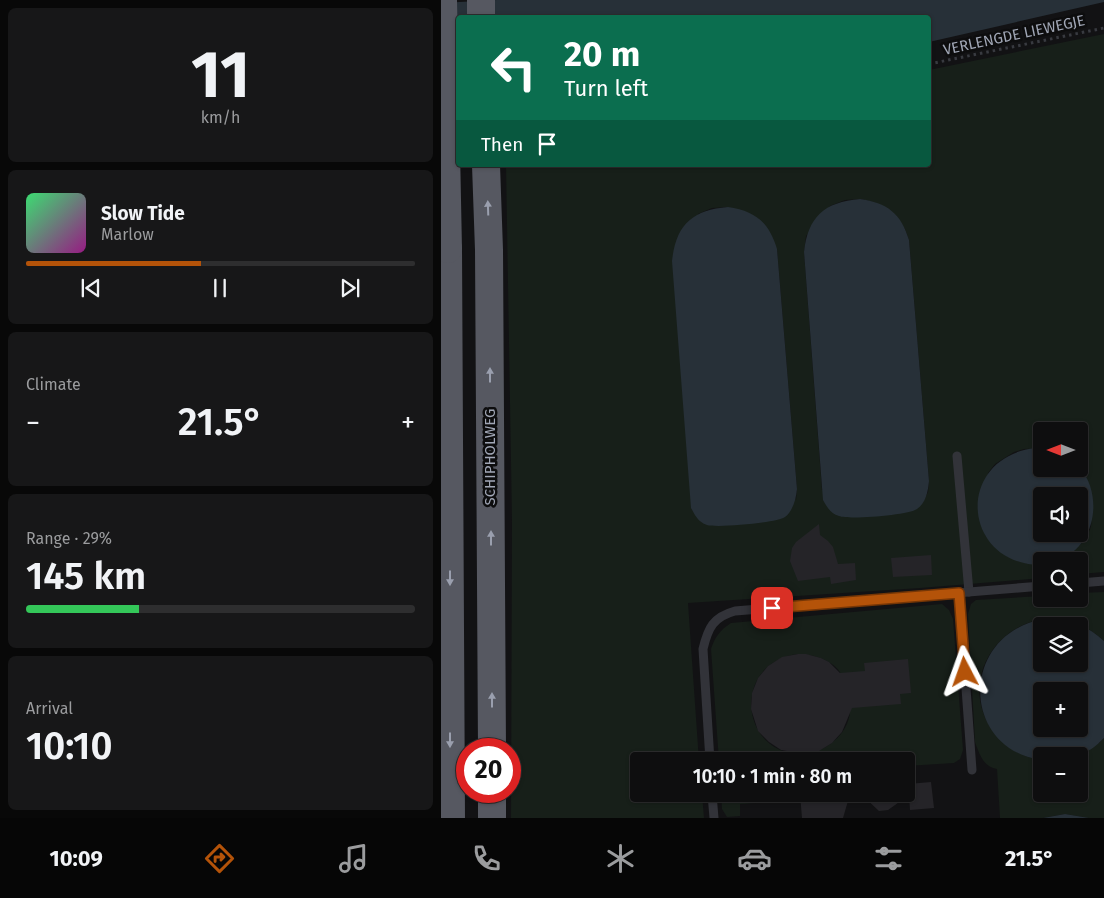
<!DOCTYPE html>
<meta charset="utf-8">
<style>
body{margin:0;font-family:"Fira Sans",sans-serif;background:#171718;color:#f1f3f6;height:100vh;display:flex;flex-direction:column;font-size:19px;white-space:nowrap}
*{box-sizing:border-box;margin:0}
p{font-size:16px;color:#9b9c9e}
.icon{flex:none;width:28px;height:28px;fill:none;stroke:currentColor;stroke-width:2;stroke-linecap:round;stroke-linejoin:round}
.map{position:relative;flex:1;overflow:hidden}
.drawer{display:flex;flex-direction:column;gap:8px;padding:8px;background:#080808;width:441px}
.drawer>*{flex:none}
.guide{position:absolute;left:15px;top:15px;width:475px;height:152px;border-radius:5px;box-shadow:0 1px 4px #0004,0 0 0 1px #2e2e2f;background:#0b6e4f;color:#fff;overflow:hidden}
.needle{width:32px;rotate:270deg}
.tools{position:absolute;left:592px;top:422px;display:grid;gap:10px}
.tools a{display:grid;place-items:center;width:55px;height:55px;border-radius:5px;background:#0e0e0f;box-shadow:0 1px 4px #0004,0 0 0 1px #2e2e2f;font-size:25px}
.speed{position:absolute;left:15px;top:738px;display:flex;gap:10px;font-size:25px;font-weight:700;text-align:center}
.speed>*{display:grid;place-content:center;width:65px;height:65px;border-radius:50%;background:#0e0e0f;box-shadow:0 1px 4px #0004,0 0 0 1px #2e2e2f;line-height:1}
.speed .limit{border:8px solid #d22;background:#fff;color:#111}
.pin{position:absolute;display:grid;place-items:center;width:42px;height:42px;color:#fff;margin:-21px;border-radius:10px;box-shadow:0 2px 8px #0006}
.me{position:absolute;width:55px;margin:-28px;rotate:356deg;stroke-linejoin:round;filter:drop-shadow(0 0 4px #0008)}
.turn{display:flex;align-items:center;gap:18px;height:105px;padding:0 25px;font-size:22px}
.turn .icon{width:65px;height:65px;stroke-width:2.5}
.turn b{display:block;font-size:35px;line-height:42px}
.then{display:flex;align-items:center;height:48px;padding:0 25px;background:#0003;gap:10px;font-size:19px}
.big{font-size:38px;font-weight:600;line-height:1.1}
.drawer .card{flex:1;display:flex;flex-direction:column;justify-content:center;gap:8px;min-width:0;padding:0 18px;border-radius:8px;background:#171718}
.drawer .dial{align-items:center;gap:0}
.dial b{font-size:65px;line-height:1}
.song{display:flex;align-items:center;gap:15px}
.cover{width:60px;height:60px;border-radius:8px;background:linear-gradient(135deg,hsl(140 70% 55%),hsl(310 70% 35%))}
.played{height:5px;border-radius:2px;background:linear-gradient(90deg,#b45309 45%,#2e2e2f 45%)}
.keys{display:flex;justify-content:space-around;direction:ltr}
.heat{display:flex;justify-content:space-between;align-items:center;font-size:28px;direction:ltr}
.charge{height:8px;border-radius:4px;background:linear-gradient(90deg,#34c759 29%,#2e2e2f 0)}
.trip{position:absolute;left:189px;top:752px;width:285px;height:50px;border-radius:5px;background:#0e0e0f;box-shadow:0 1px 4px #0004,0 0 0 1px #2e2e2f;font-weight:600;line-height:50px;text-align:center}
.menu{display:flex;height:80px;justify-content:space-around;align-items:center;background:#060606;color:#9b9c9e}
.menu .icon{width:35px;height:35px}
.menu .active{color:#b45309}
.menu b{font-size:22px;color:#f1f3f6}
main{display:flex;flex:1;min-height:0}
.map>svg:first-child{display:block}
.green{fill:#171f19;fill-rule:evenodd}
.water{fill:#273038;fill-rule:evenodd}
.building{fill:#252428}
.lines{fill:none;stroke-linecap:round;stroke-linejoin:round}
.path{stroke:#383a40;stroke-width:3;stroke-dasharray:2.5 4;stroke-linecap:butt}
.service{stroke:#323339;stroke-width:9}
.trunk{stroke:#565861;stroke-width:28}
.trunk-bridge{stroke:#565861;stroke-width:28}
.oneway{fill:#9a9fae}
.route-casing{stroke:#753606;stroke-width:12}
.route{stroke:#b45309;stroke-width:9}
.labels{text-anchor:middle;stroke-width:5;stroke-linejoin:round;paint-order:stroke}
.street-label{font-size:15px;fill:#a1a7b6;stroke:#0d0d0e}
</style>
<main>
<section class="drawer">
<div class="card dial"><b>11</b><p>km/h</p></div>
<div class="card">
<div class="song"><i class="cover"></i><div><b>Slow Tide</b><p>Marlow</p></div></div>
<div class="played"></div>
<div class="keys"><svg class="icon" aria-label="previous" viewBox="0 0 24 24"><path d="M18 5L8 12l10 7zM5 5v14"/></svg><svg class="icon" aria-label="pause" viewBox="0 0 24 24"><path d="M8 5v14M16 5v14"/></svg><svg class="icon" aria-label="next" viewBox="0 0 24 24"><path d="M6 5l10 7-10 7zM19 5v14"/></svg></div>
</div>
<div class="card"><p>Climate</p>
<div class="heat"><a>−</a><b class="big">21.5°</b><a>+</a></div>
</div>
<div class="card"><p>Range · 29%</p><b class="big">145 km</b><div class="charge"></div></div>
<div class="card"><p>Arrival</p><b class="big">10:10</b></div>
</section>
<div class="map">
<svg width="663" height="818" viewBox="0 0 663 818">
<rect width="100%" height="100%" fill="#121214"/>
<g class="green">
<path d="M 663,34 L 663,572 L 639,574 L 639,561 L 615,561 C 629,555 646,542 650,526 C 652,519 643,482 642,472 L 639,468 L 639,431 L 601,431 L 601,448 L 583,449 L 573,452 L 554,464 L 547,473 L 544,535 C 559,555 576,565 601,564 L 601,578 L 479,588 L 247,603 L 258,761 L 198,761 L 198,794 L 261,794 L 263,818 L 70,818 L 71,521 L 65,165 L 488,165 L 488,70 ZM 419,199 C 444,203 461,215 468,240 L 488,481 L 487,492 L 482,502 L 381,490 L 363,252 L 365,236 L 389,206 L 404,200 ZM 287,207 L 336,249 L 356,489 L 355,500 L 257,214 L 271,208 Z"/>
<path d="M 663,592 L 663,641 C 593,576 500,667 555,735 C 567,749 583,758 601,760 L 601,794 L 639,794 L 639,756 L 636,756 L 658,743 L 663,738 L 663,818 L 648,818 L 624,814 L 602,818 L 559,818 L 556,769 C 542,767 538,753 534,742 L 527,614 L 530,604 L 535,600 L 601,596 L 601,599 L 639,599 L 639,593 Z"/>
<path d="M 501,604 L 508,610 L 512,619 L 522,750 L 519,759 L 513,763 L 465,766 L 465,761 L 278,761 L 270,649 C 274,637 279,630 290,623 ZM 357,654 C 371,654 393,660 400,674 C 402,680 403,687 405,693 C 406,698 409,706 409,711 C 408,734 384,753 362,754 C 299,756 289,663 357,654 Z"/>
<path d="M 280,794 L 359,794 L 359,800 L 299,804 L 299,816 L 286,817 L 281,809 Z"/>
</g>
<g class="water">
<path d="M 56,0 L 663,0 L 663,2 L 488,42 L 488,18 L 18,18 L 17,108 L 0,3 Z"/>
<path d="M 419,199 C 446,203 460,213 468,240 L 488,481 C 487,491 485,503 476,509 C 468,515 408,520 398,516 C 390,514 386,507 382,500 L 363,252 C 367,217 383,202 419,199 Z"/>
<path d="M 287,207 C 314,211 328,222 336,249 L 356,489 C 355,499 352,511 344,517 C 336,523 276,528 266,525 C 257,522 254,515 250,508 L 231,261 C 235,225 251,210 287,207 Z"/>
<path d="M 594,448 L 601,448 L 601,469 L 639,468 C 663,496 654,548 617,560 C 612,562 606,561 601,561 L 601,565 C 520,565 513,458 594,448 ZM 601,496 L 639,496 L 639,534 L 601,534 Z"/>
<path d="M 602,619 C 626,617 646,625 663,641 L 663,738 C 642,760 629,756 601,756 L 601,760 C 519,749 518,635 602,619 ZM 639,626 L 639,664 L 601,664 L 601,626 ZM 639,691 L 639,729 L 601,729 L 601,691 Z"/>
<path d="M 624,814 L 648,818 L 602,818 Z"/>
</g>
<g class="building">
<path d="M 378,524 L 379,535 L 387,541 L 392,547 L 397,564 L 414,563 L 415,580 L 390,584 L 389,577 L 357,581 L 349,561 L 351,548 L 355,542 Z"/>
<path d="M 490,555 L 491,575 L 452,577 L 450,558 Z"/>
<path d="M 357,654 L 365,654 L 380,658 L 388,662 L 399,673 L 424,671 L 423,663 L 467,659 L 470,693 L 459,694 L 460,704 L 411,708 L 401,732 L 391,743 L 378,751 L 363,754 L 340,750 L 328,742 L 317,731 L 310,709 L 311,693 L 317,678 L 327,666 L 341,657 Z"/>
<path d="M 490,782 L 493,808 L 469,810 L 468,795 L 447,810 L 438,811 L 420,794 L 468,794 L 467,784 Z"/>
<path d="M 359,794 L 409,794 L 402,818 L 361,818 Z"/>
</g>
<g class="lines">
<path class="path" d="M 488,64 L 663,28"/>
<g class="service">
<path d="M 516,456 L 528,592"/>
<path d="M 639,583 L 663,581"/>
<path d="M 518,593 L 531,770"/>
<path d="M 269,761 L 262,649 C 267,628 272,617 294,611 L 601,586"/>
<path d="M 271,794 L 273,818"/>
</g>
<g class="trunk">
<path d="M 40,0 L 40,18"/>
<path d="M 45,165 L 48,250 L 51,749"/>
<path d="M 7,249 L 10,818"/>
<path d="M 51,791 L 51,818"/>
</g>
<path class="trunk-bridge" d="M 2,0 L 7,249"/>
</g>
<defs><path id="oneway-solid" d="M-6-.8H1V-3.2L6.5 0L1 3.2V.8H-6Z" transform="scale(1.25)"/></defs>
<g class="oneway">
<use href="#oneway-solid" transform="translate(47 208) rotate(-92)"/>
<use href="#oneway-solid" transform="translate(49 375) rotate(-90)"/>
<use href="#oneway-solid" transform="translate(50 538) rotate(-90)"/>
<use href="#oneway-solid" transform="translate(9 578) rotate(90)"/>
<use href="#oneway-solid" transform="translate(51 700) rotate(-90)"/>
<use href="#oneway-solid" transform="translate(9 740) rotate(90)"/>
</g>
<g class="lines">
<g class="route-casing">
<path id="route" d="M 331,608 L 518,593 L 524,672"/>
</g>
<use href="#route" class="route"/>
</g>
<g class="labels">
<g class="street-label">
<text transform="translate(573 35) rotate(-12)" y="5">VERLENGDE LIEWEGJE</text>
<text transform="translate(49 457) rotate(-90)" y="5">SCHIPHOLWEG</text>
</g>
</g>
</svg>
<div class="tools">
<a><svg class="needle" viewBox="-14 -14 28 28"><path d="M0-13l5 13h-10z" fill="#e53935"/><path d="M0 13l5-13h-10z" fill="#9b9c9e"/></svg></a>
<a><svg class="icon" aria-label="sound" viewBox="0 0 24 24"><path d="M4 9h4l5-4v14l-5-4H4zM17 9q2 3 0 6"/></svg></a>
<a><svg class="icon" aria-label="search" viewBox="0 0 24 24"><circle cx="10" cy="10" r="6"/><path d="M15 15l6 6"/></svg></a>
<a><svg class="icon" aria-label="layers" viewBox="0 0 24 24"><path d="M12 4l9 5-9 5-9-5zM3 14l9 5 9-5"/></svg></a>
<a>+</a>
<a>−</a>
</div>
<div class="speed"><div class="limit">20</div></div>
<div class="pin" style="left:331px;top:608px;background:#d93025"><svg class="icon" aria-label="arrive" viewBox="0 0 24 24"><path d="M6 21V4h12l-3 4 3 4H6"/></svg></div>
<svg class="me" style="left:524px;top:672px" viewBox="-20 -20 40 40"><path d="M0-17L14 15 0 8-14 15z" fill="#b45309" stroke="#fff" stroke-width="4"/></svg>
<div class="trip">10:10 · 1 min · 80 m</div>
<div class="guide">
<div class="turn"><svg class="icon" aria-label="left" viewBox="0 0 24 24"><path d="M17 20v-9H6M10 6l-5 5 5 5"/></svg><div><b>20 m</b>Turn left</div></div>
<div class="then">Then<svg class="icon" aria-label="arrive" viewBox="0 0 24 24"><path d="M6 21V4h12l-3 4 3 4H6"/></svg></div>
</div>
</div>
</main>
<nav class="menu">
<b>10:09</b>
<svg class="icon active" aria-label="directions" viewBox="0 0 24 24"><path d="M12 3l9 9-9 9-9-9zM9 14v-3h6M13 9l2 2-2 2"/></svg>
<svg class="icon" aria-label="music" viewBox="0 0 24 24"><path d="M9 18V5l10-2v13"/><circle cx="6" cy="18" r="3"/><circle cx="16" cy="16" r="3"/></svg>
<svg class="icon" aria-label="phone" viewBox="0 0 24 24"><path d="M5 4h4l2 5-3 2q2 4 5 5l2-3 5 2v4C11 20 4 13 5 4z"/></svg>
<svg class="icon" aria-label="climate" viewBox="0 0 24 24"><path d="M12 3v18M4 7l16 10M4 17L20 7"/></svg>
<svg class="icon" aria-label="car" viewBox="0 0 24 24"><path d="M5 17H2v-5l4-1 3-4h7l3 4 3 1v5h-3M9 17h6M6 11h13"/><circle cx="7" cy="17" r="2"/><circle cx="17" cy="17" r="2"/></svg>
<svg class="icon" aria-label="filters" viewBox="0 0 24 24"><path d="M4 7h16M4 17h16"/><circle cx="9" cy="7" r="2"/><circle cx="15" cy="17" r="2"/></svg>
<b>21.5°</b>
</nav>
